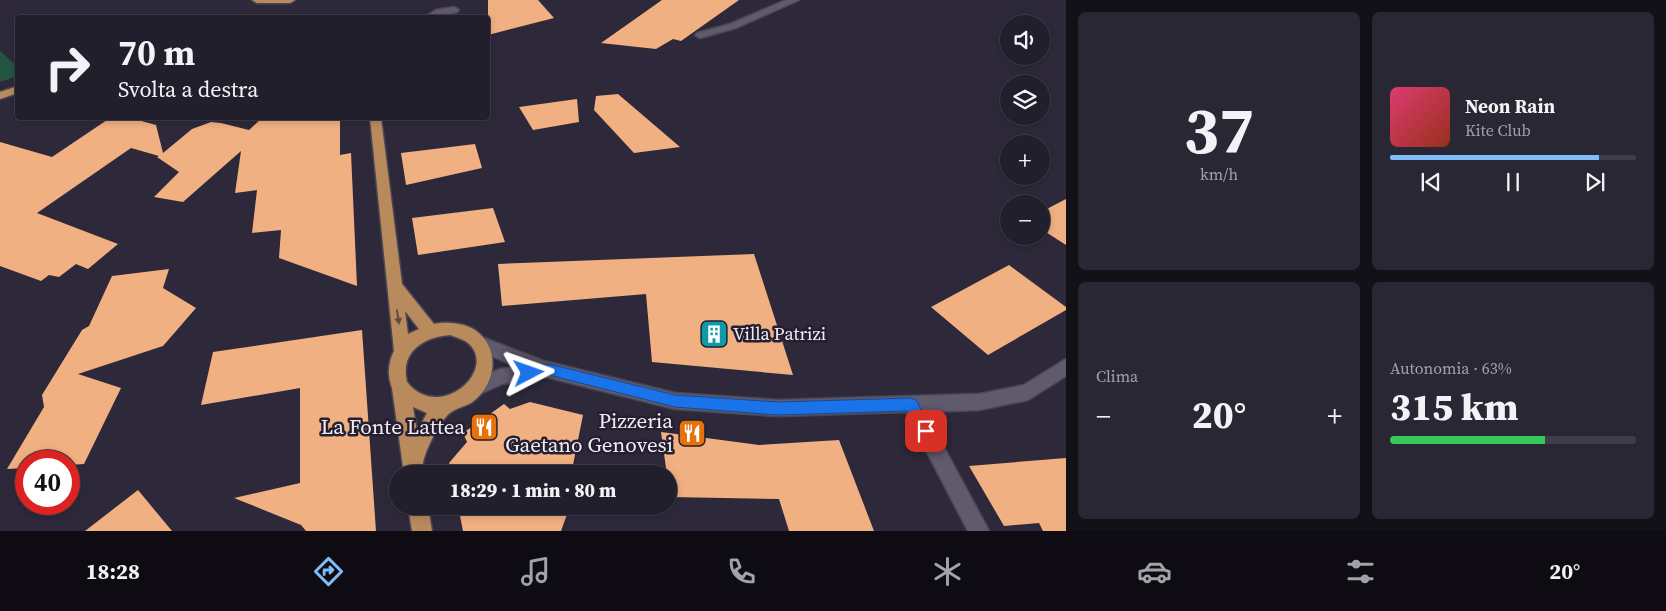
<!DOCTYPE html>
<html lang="it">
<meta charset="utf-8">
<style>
body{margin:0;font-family:"Source Serif 4",serif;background:#2a2734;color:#f1f3f6;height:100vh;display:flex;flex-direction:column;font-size:19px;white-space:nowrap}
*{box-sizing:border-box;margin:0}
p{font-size:16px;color:#a2a2a9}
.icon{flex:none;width:28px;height:28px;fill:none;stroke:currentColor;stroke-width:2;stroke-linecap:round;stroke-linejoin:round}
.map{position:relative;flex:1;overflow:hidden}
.panel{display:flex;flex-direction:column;gap:12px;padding:12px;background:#131118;width:600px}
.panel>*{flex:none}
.banner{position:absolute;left:15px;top:15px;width:475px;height:105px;border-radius:5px;box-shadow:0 2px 8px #0003,0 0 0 1px #3f3d48;background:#221f2c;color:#f1f3f6;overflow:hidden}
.fabs{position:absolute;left:1000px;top:15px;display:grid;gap:10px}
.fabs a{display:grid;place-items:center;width:50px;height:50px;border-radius:50%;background:#221f2c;box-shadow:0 2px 8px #0003,0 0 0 1px #3f3d48;font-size:25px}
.speed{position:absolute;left:15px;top:450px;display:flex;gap:10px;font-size:25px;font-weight:700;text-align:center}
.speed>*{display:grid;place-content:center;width:65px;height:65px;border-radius:50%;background:#221f2c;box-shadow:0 2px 8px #0003,0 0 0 1px #3f3d48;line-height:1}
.speed .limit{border:8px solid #d22;background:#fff;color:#111}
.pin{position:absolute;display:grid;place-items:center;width:42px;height:42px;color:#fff;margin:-21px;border-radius:10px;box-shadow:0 2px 8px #0006}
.me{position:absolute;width:55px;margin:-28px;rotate:86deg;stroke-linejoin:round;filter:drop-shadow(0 0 4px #0008)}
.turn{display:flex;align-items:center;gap:18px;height:105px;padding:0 20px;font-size:22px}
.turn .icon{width:65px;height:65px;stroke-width:2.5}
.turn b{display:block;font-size:35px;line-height:42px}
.big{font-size:38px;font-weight:800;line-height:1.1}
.panel .tile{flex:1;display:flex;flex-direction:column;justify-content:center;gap:8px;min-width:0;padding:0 18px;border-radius:8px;background:#2a2734}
.panel .dial{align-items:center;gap:0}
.dial b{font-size:65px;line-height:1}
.song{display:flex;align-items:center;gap:15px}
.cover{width:60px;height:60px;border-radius:8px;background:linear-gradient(135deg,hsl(340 70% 55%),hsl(10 70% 35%))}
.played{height:5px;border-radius:2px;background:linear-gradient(90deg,#7ebdf9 85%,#3f3d48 85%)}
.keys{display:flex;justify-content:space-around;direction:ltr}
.heat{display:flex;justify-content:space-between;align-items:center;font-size:28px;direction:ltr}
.charge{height:8px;border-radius:4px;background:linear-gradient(90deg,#34c759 63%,#3f3d48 0)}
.panel .tiles{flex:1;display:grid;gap:12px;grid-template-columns:repeat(2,1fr)}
.trip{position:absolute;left:389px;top:465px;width:288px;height:50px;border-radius:25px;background:#221f2c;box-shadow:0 2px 8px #0003,0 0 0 1px #3f3d48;font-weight:800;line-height:50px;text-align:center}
.tab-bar{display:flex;height:80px;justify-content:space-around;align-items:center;background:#0e0c12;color:#a2a2a9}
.tab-bar .icon{width:35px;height:35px}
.tab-bar .selected{color:#7ebdf9}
.tab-bar b{font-size:22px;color:#f1f3f6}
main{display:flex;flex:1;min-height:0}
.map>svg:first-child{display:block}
.green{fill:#225642}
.building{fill:#f1b081}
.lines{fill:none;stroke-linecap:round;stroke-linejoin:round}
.minor-casing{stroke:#4b4654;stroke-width:3}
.major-casing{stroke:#4b4654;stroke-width:3}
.minor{fill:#605a6d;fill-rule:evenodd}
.major{fill:#b98b5c;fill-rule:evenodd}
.oneway{fill:#604a41}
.route{fill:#1a73e8;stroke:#114b97}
.labels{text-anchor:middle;stroke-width:5;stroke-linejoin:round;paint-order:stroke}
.poi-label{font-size:18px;fill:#efecf7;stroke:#251f2f;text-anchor:start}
.near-poi-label{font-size:21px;fill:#efecf7;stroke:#251f2f;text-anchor:end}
</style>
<main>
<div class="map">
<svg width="1066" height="531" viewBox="0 0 1066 531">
<rect width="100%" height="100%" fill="#2e293a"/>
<path class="green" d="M 0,51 L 18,67 L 17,76 L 0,82 Z"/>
<g class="building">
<path d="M 488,0 L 538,0 L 554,18 L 488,35 Z"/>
<path d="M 662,0 L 739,0 L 681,41 L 673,39 L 656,49 L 601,43 Z"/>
<path d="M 618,94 L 680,147 L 634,153 L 594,110 L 596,96 Z"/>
<path d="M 577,99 L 579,122 L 533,130 L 519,107 Z"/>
<path d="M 110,118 L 130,118 L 156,125 L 163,153 L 192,129 L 211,122 L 221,123 L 249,130 L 262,118 L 340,118 L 340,155 L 351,153 L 357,286 L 279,258 L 281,230 L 252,233 L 257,190 L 235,193 L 241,151 L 183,202 L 154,197 L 179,172 L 157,157 L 159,156 L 131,148 L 37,213 L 118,244 L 88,269 L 76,264 L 59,277 L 49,275 L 41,281 L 0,266 L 0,142 L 52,157 Z"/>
<path d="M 475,144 L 482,168 L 406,185 L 401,153 Z"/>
<path d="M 1066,199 L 1066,245 L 1041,229 L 1041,212 Z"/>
<path d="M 493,208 L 505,242 L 418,255 L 412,218 Z"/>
<path d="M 754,254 L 793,375 L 652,362 L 646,294 L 502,306 L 498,264 Z"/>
<path d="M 1009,265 L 1066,307 L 1066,310 L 988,355 L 931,307 Z"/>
<path d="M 169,269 L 163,288 L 196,308 L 163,346 L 78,374 L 121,388 L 84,464 L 69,465 L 69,461 L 26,461 L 26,468 L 7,469 L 44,407 L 42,395 L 82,330 L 89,326 L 112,276 Z"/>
<path d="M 362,330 L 376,531 L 306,531 L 301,525 L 234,498 L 300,483 L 300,388 L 201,405 L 213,352 Z"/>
<path d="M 530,402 L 583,415 L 572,470 L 583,471 L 582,474 L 452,474 L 449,463 L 467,442 L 463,433 L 504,404 L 510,409 Z"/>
<path d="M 661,432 L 759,445 L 839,440 L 874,531 L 789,531 L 779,499 L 670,497 Z"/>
<path d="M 1066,458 L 1066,531 L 1043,531 L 1039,523 L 1004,526 L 969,466 Z"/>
<path d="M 138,490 L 172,531 L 85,531 Z"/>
<path d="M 458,506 L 570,506 L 561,531 L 463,531 Z"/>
</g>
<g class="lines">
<g class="minor-casing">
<g id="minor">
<path d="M 786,0 L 799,0 L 736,28 L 700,38 L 695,35 L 697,33 L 730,24 Z"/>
<path d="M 454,7 L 459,10 L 457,12 L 435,18 L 423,18 L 436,10 Z"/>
<path d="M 479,336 L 544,361 L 675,393 L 778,400 L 979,394 L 1024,385 L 1066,359 L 1066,376 L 1028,400 L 979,410 L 925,412 L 989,531 L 968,531 L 906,412 L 778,416 L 675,409 L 546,377 L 502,384 L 476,396 L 470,394 L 467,388 L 470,382 L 500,369 L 517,367 L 473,348 L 471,343 L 473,338 Z"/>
</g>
</g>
<g class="major-casing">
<g id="major">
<path d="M 252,0 L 295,0 L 290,3 L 257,3 Z"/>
<path d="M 18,86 L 18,93 L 0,99 L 0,92 Z"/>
<path d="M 370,118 L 381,118 L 402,284 L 434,324 C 448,321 469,323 480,334 C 501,354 494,387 471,403 C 464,407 456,408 450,413 C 440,420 425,451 423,463 C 422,466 423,470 424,474 L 404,474 L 392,388 C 387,375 388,363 394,351 ZM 405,311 L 419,329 L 408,334 ZM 450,335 C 455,337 463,339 468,343 C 499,370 439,423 407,382 C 400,352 423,337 450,335 ZM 413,407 L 427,413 L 417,432 Z"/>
<path d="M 408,506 L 428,506 L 432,531 L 412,531 Z"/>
</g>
</g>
<use href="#minor" class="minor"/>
<use href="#major" class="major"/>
</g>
<defs><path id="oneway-solid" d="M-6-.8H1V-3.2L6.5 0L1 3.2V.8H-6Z" transform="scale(1.25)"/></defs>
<use class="oneway" href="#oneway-solid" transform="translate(398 317) rotate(81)"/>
<path class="route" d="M 549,364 L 675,395 L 778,402 L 911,398 L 916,400 L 933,431 L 931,436 L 926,438 L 921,436 L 907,411 L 778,415 L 675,407 L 549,375 L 529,379 L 525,377 L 523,373 L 525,369 Z"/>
<defs>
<g id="building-square" transform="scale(1.4375)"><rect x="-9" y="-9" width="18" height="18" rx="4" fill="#0f9aa8" stroke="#251f2f"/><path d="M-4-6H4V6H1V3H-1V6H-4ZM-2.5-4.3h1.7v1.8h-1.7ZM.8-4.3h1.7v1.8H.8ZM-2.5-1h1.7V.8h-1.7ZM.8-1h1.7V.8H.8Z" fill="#fff"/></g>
<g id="restaurant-square" transform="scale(1.4375)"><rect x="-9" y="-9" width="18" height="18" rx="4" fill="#e8710a" stroke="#251f2f"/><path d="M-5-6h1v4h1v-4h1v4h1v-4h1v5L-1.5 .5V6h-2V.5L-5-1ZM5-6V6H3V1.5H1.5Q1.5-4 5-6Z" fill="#fff"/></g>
</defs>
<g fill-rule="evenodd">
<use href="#building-square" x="714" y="334"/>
<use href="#restaurant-square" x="484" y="427"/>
<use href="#restaurant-square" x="692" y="433"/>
</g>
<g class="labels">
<g class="poi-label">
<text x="733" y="340">Villa Patrizi</text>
</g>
<g class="near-poi-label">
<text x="673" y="428">Pizzeria<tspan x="673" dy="24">Gaetano Genovesi</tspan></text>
<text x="465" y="434">La Fonte Lattea</text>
</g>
</g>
</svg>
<div class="fabs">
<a><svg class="icon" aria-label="sound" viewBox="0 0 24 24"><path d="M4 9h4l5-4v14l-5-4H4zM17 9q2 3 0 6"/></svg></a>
<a><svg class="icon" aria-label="layers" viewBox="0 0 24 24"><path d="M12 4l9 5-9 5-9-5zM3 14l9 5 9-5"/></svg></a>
<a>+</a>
<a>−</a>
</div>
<div class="speed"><div class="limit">40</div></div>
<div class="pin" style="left:926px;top:431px;background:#d93025"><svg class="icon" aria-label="arrive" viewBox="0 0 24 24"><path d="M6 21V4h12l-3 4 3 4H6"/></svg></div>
<svg class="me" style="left:529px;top:373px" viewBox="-20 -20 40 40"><path d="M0-17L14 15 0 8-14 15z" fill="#1a73e8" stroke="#fff" stroke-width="4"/></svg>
<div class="trip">18:29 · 1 min · 80 m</div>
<div class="banner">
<div class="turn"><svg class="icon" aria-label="right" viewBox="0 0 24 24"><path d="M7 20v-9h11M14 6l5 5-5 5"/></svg><div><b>70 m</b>Svolta a destra</div></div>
</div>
</div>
<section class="panel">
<div class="tiles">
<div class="tile dial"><b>37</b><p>km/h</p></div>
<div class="tile">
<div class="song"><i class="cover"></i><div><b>Neon Rain</b><p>Kite Club</p></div></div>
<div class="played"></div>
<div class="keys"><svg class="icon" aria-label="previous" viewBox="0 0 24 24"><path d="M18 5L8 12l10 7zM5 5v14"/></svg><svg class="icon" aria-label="pause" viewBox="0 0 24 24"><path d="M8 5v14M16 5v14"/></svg><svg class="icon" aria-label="next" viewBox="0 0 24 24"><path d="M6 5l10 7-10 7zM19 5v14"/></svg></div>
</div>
<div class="tile"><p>Clima</p>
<div class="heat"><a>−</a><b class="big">20°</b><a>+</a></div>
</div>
<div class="tile"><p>Autonomia · 63%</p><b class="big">315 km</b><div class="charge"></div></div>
</div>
</section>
</main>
<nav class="tab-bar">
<b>18:28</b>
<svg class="icon selected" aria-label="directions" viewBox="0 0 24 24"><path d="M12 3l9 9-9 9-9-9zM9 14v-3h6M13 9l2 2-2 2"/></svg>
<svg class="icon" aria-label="music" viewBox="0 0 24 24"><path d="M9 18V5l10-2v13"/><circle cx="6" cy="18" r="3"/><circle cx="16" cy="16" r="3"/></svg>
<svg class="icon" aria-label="phone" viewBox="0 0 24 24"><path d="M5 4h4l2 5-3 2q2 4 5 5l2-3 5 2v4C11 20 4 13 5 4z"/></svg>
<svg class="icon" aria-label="climate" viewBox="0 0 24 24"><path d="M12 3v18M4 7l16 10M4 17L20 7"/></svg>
<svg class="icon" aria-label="car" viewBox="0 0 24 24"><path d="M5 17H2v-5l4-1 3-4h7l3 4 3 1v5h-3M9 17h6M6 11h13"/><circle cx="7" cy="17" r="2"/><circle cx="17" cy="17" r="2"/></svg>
<svg class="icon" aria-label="filters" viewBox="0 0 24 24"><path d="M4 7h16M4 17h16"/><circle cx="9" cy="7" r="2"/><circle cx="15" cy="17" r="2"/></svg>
<b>20°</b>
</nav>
